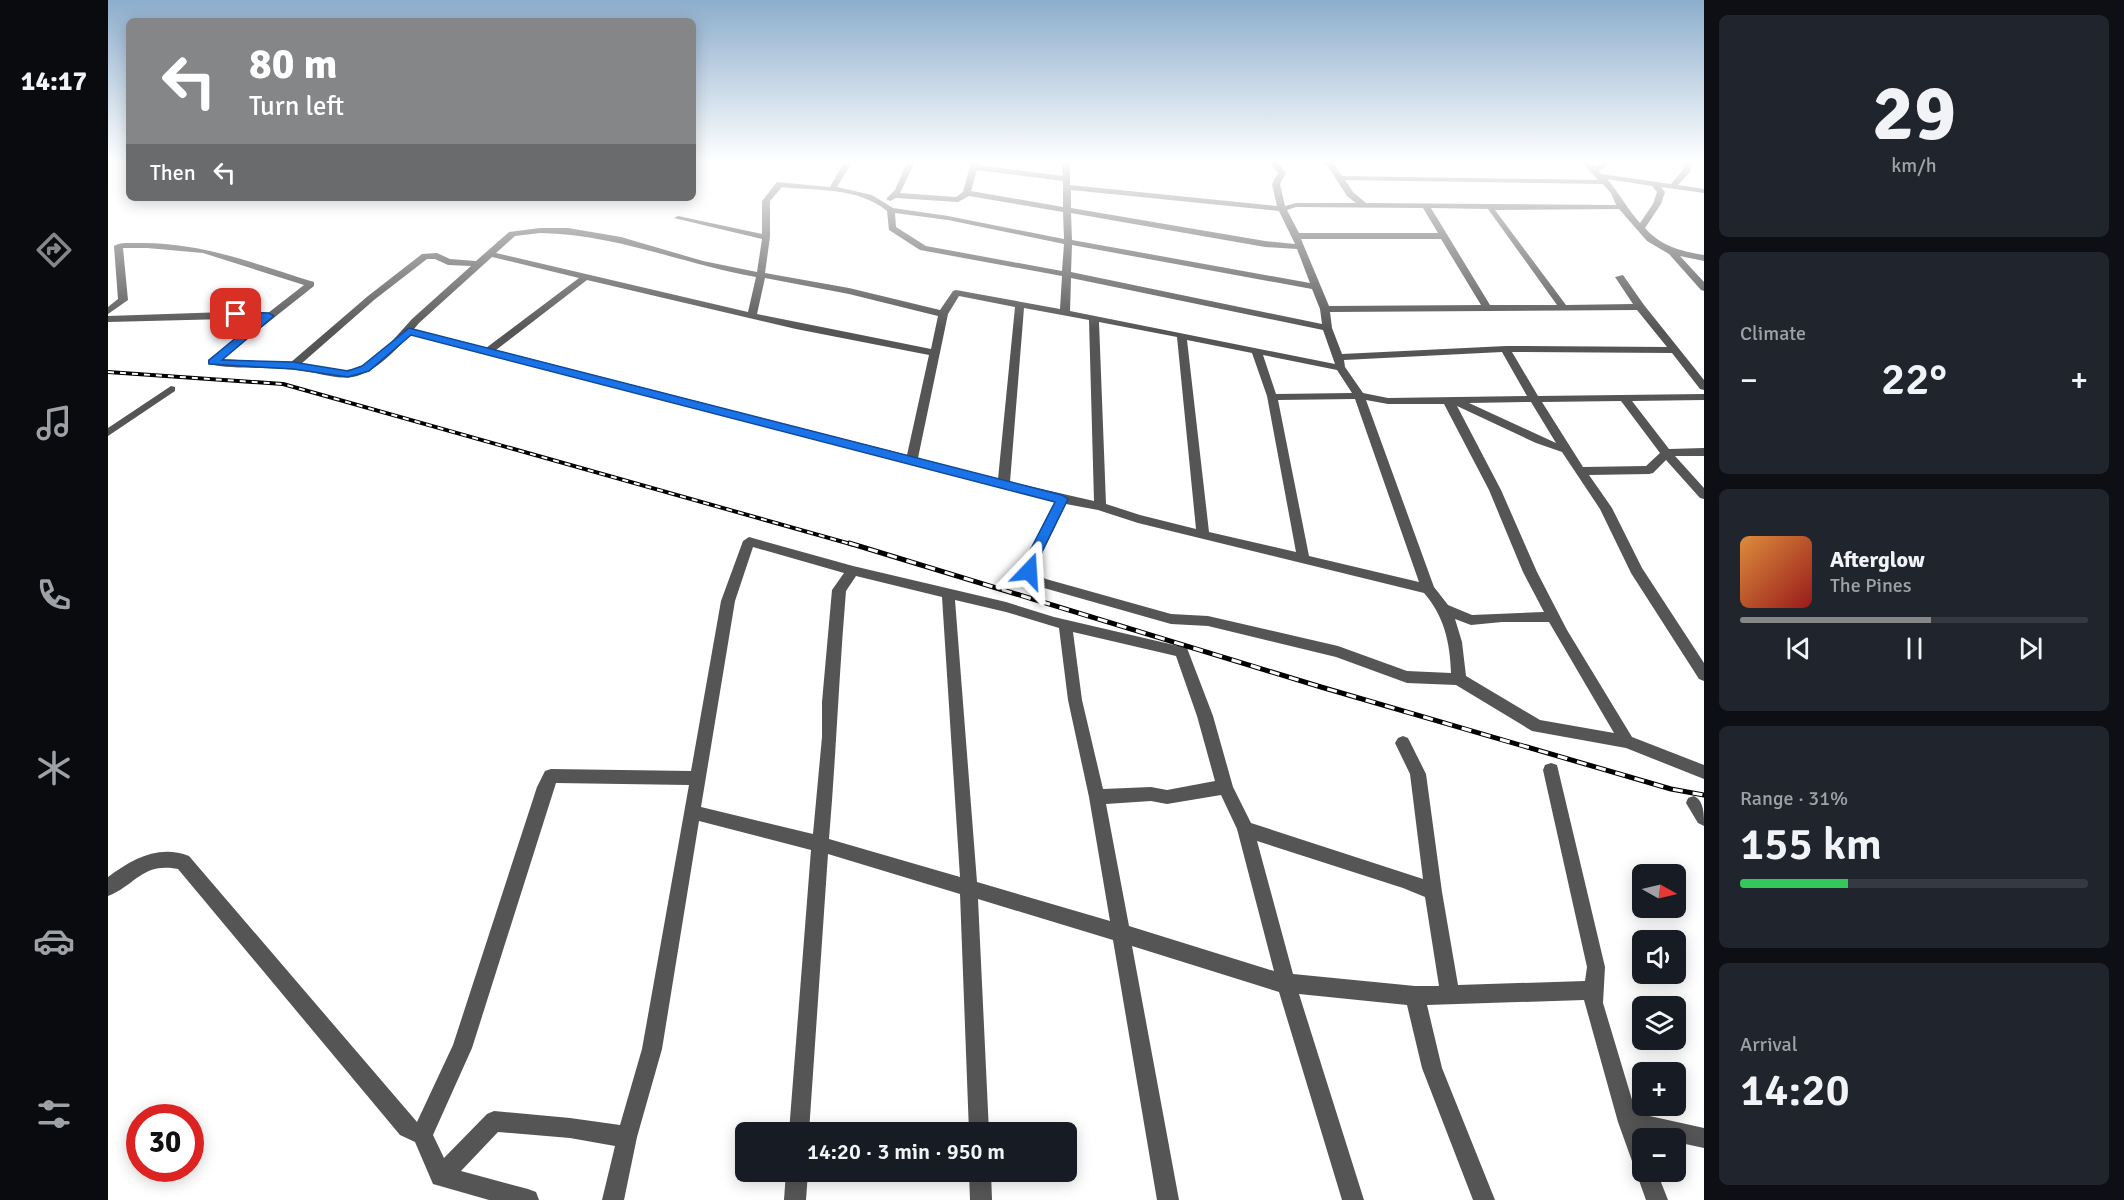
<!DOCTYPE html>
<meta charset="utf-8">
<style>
body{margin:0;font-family:Signika,sans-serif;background:#20242c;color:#f1f3f6;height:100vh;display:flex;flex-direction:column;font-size:22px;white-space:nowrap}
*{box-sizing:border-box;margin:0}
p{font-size:20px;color:#9ea1a6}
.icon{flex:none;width:33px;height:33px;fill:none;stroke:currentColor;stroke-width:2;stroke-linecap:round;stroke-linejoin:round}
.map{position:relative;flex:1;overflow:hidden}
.sheet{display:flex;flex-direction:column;gap:15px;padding:15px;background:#0d0f14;width:420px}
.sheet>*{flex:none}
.top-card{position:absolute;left:18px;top:18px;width:570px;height:183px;border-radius:9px;box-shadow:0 3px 15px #0003;background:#858687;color:#fff;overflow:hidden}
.needle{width:39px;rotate:98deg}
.controls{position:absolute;left:1524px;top:864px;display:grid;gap:12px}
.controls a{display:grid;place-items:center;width:54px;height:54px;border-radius:9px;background:#171b24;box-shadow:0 3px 15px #0003;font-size:30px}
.speed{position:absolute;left:18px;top:1104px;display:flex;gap:12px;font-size:30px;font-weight:700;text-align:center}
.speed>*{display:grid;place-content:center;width:78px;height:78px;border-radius:50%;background:#171b24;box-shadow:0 3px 15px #0003;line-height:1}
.speed .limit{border:9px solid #d22;background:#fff;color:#111}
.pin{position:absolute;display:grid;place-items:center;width:51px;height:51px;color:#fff;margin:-26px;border-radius:12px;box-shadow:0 3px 9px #0006}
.me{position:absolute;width:66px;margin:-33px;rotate:20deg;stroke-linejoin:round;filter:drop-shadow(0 0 4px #0008)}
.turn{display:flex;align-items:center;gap:21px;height:126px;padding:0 24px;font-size:27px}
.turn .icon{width:78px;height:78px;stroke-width:2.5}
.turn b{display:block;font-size:42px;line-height:51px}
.then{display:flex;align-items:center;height:57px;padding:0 24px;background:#0003;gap:12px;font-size:22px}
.big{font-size:45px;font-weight:600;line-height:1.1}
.sheet .card{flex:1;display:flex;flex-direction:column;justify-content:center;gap:9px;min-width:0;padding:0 21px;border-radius:9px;background:#20242c}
.sheet .dial{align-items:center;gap:0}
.dial b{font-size:78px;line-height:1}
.song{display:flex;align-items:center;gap:18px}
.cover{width:72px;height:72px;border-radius:9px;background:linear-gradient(135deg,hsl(30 70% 55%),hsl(0 70% 35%))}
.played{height:6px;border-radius:3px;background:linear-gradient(90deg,#858687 55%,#363941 55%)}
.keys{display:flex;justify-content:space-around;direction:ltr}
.heat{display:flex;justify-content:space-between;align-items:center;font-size:33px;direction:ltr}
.charge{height:9px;border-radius:4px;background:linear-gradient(90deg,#34c759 31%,#363941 0)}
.trip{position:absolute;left:627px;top:1122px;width:342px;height:60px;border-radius:9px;background:#171b24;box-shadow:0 3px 15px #0003;font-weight:600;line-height:60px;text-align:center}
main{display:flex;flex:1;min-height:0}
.dock{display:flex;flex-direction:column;width:108px;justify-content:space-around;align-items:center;background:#090b0e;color:#9ea1a6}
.dock .icon{width:42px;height:42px}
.dock .active{color:#858687}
.dock b{font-size:27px;color:#f1f3f6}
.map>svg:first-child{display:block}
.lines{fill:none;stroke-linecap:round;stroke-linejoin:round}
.minor{fill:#555;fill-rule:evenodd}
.rail-far1-casing{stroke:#000;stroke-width:4}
.rail-casing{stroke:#000;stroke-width:5}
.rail-far1{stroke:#fff;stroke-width:2;stroke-dasharray:6;stroke-linecap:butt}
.rail{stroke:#fff;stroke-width:3;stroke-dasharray:10;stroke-linecap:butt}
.route{fill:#1a73e8;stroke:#114b97;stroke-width:1.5}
</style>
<main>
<nav class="dock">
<b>14:17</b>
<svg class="icon active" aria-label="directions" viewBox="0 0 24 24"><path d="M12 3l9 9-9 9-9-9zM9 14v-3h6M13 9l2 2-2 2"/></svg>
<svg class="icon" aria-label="music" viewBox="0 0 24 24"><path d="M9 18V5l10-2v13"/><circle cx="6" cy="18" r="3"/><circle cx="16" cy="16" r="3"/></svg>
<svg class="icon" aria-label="phone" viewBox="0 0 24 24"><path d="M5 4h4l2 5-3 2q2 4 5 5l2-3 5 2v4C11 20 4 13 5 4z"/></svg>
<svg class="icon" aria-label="climate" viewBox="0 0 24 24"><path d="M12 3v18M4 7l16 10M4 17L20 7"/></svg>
<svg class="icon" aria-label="car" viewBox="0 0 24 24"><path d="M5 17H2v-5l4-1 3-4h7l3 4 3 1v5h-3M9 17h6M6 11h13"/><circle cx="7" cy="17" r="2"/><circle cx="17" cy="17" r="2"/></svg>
<svg class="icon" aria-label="filters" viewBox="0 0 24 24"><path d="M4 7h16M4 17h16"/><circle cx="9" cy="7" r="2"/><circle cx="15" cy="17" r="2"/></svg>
</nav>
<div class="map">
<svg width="1596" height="1200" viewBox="0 0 1596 1200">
<rect width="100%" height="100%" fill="#fff"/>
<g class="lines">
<g class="minor">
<path d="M 736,162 L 744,162 L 729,187 L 764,195 L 785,208 L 840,216 L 956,239 L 955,212 L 861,196 L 850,202 L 788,198 L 782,201 L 778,199 L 787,190 L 799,162 L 807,162 L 792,193 L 848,197 L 855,192 L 863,162 L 871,162 L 870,165 L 955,176 L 954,162 L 962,162 L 962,185 L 1169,206 L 1164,184 L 1170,173 L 1162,162 L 1170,162 L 1178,173 L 1172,184 L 1177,206 L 1188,203 L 1248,203 L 1239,196 L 1217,162 L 1225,162 L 1234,176 L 1490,180 L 1473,162 L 1481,162 L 1487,167 L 1496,162 L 1505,162 L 1491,171 L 1493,174 L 1563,184 L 1574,171 L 1577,162 L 1585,162 L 1582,172 L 1570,185 L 1596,189 L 1596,193 L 1553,187 L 1557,192 L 1553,204 L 1537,228 C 1553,246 1572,251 1596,255 L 1596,261 L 1572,256 L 1596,282 L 1596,291 L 1593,290 L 1561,254 L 1539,241 L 1511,209 L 1387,210 L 1458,305 L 1525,304 L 1507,277 L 1515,275 L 1536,305 L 1596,380 L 1596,390 L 1592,389 L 1564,353 L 1404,352 L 1430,396 L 1596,394 L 1596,400 L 1524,401 L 1561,449 L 1596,448 L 1596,456 L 1567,456 L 1596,488 L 1596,499 L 1592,498 L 1558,460 L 1545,473 L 1541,474 L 1481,475 L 1504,508 L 1534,568 L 1596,663 L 1596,681 L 1591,679 L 1523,573 L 1492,509 L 1454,452 L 1428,443 L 1349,406 L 1393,490 L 1429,572 L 1459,630 L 1524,737 L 1596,765 L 1596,779 L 1518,748 L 1424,731 L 1348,685 L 1299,683 L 1228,657 L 1100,626 L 1063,624 L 929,586 L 920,581 L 914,566 L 947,501 L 302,334 C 289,349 271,368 252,375 C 236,381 218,375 202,372 C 169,365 133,371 100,364 L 100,360 L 154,318 L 0,322 L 0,316 L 147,311 L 160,313 L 196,285 L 95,253 L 39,248 L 15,248 L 20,300 L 0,314 L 0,307 L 10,299 L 6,246 C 12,242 21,243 28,243 C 90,241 148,264 206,282 L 206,286 L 114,359 L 182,363 L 260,296 L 314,254 L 329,253 L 342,259 L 368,261 L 401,232 L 432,228 L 460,228 L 513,237 L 595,261 L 649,272 L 654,239 L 566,218 L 570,216 L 654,234 L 654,201 L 669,182 L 722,187 ZM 869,170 L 955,181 L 955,207 L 863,191 ZM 1499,179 L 1544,186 L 1549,192 L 1545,204 L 1532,223 C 1519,209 1511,192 1499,179 ZM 1237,180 L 1495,184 L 1503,193 L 1508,205 L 1258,203 L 1245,192 ZM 674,187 C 709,191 750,187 779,211 L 781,230 L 812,250 L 954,276 L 952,309 L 848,290 L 845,291 L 832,310 L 741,288 L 657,273 L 662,237 L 662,201 ZM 963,190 L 1171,211 L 1187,244 L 1157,241 L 963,208 ZM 1188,207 L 1315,208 L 1330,233 L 1191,233 L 1179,210 ZM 1323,208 L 1380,209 L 1449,305 L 1382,305 ZM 787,213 L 840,220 L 956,244 L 954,271 L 818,246 L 788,227 ZM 963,213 L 1157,247 L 1189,249 L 1202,283 L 964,240 ZM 432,233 C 507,234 575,264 648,277 L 640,312 L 388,253 L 407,236 ZM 1193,239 L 1333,239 L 1373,305 L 1221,306 ZM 964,245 L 1204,289 L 1212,309 L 1214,324 L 963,272 ZM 384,257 L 471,278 L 378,348 L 306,329 L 311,323 ZM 319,259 L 327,259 L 340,265 L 363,266 L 304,319 L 277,349 L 251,368 L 232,371 L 193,364 L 266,300 ZM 657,278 L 741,294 L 830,316 L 823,349 L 649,314 ZM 963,278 L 1215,330 L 1227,364 L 962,311 ZM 479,280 L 688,329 L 821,355 L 799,455 L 388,350 ZM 851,296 L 907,307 L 890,479 L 810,458 L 840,314 ZM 916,308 L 981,320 L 986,501 L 902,482 ZM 1529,310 L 1559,347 L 1398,346 L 1234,354 L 1224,328 L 1222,312 ZM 991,322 L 1069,337 L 1088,529 L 1032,515 L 998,504 ZM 1079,340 L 1144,353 L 1159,396 L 1188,552 L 1101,532 ZM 1394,352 L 1419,396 L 1280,398 L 1255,393 L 1237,367 L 1236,360 ZM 1155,355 L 1229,370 L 1244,393 L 1168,394 ZM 1247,399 L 1311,582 L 1201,556 L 1170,400 ZM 1258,400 L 1280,404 L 1336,404 L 1381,490 L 1415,572 L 1436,612 L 1364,615 L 1340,605 L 1326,587 ZM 1513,401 L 1552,453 L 1538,466 L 1475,467 L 1434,402 ZM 1423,402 L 1448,443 L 1361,403 ZM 958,504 L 990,510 L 1030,523 L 1316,593 C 1336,616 1342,642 1343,673 L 1299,671 L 1230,646 L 1100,616 L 1063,614 L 938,579 L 931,575 L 928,566 ZM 1347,619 L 1363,625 L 1394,622 L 1441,622 L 1506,733 L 1432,720 L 1358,676 L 1354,642 Z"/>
<path d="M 63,386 L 67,387 L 67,391 L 0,436 L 0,428 Z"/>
<path d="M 641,537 L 745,566 L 898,602 L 946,617 L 1079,648 L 1105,716 L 1125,787 L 1143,823 L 1315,879 L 1302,774 L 1287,743 L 1290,738 L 1295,736 L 1300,738 L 1318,774 L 1334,892 L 1350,985 L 1477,981 L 1479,967 L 1435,770 L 1437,765 L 1443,763 L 1449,765 L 1497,967 L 1495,1003 L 1528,1113 L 1596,1128 L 1596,1148 L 1568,1142 L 1568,1138 L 1535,1136 L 1534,1172 L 1549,1172 L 1560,1200 L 1538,1200 L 1510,1122 L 1476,1000 L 1319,1005 L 1334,1068 L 1387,1200 L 1365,1200 L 1314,1068 L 1299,1005 L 1191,994 L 1256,1200 L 1234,1200 L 1171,992 L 1024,946 L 1071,1200 L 1049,1200 L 1005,940 L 870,899 L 881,1132 L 861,1132 L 852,894 L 720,854 L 701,1132 L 681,1132 L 703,850 L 591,821 L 554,1049 L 529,1137 L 516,1200 L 494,1200 L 507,1146 L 462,1138 L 390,1132 L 353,1171 L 420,1189 L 428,1192 L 431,1200 L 381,1200 L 325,1184 L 307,1142 L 292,1135 L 70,869 C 34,862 28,885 0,896 L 0,877 C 24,859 51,844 81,856 L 309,1122 L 345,1045 L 429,787 L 437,771 L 443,769 L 583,771 L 613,601 L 635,541 ZM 645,547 L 736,573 L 724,590 L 714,702 L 714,737 L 705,834 L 593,807 L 627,601 ZM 748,576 L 834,597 L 852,877 L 721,839 C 728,756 731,674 738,591 ZM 847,600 L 898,612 L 951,628 L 960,700 L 981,797 L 1002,921 L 869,882 ZM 965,632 L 1068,656 L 1089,716 L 1107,781 L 1059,790 L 1043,787 L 995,789 L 974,700 ZM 448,783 L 581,785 L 534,1049 L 512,1125 L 462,1118 L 386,1111 L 379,1114 L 336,1158 L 325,1135 L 364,1048 ZM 1113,795 L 1129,829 L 1166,971 L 1021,926 L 998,804 L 1043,801 L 1059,804 ZM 1149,841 L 1295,888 L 1317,897 L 1331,986 L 1307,986 L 1185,974 Z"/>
<path d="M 1586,796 C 1596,801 1596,814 1596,826 L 1590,823 L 1578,803 L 1580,798 Z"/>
<path d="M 678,1172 L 700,1172 L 698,1200 L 676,1200 Z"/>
<path d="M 861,1172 L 883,1172 L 884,1200 L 862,1200 Z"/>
</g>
<g class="rail-far1-casing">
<path id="rail-far1" d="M 0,372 L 175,384 L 746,545"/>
</g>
<g class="rail-casing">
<path id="rail" d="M 741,543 L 1213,687 L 1563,789 L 1596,795"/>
</g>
<use href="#rail-far1" class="rail-far1"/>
<use href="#rail" class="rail"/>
</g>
<linearGradient id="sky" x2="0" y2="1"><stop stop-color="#8cadcc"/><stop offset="0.49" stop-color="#fff"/><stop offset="1" stop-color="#fff" stop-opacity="0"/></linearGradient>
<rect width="1596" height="330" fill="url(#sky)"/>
<path class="route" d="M 124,312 L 161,313 L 166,316 L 114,360 L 185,362 L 240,371 L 254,366 L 301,328 L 954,495 L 960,499 L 927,566 L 928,571 L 921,576 L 917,575 L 914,566 L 947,502 L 303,335 L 261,371 L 240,377 L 185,369 L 101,364 L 101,360 L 152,318 L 128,317 L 124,316 Z"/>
</svg>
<div class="controls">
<a><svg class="needle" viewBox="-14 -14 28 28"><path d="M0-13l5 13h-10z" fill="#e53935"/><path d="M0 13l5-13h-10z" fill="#9ea1a6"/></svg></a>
<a><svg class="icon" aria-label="sound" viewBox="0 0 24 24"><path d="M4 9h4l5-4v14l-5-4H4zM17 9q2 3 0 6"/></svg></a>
<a><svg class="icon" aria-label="layers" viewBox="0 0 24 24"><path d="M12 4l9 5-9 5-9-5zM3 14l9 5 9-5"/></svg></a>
<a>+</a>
<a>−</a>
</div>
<div class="speed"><div class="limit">30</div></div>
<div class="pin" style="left:128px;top:314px;background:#d93025"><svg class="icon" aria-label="arrive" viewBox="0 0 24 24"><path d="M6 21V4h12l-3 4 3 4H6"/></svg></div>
<svg class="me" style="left:921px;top:571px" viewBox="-20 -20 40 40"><path d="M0-17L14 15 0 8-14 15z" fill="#1a73e8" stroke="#fff" stroke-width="4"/></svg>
<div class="trip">14:20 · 3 min · 950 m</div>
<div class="top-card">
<div class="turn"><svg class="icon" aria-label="left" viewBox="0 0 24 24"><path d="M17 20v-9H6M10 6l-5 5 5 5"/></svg><div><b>80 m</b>Turn left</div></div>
<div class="then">Then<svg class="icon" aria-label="left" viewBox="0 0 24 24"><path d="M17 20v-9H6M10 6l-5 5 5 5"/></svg></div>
</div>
</div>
<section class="sheet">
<div class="card dial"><b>29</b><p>km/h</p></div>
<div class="card"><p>Climate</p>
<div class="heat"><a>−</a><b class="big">22°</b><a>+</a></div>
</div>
<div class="card">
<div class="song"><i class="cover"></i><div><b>Afterglow</b><p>The Pines</p></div></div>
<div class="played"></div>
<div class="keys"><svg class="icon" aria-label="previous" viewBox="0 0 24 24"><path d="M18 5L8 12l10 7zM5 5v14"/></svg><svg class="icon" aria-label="pause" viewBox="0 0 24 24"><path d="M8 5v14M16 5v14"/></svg><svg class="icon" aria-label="next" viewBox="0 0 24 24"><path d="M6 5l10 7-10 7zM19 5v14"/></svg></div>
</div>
<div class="card"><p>Range · 31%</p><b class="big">155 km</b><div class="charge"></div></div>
<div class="card"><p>Arrival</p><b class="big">14:20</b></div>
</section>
</main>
